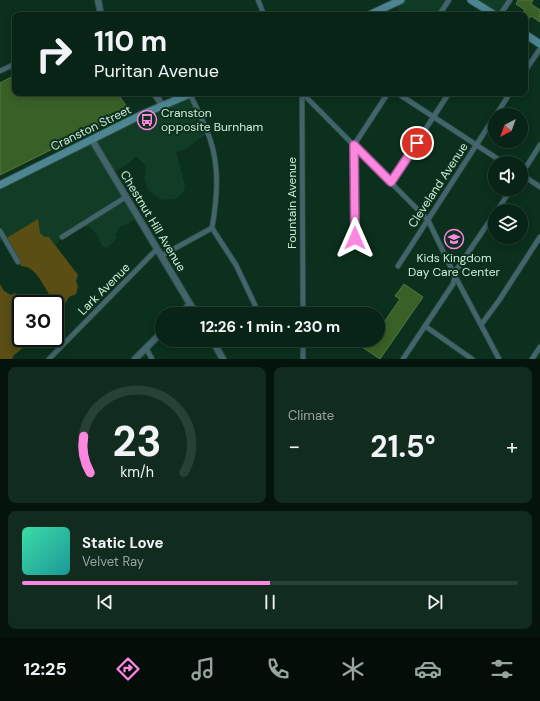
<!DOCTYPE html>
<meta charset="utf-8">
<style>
body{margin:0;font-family:"DM Sans",sans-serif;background:#112c1f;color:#f1f3f6;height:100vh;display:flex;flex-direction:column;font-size:15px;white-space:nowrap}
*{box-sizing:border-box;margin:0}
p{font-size:13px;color:#98a4a1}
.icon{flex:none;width:22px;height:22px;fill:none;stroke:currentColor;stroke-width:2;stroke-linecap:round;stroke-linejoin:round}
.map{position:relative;height:359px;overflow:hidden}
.drawer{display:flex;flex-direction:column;gap:8px;padding:8px;background:#04140c;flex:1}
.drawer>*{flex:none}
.banner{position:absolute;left:12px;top:12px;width:516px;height:84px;border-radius:8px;box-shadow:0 2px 10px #0003,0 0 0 1px #294135;background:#082416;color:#f1f3f6;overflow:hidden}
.needle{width:26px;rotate:221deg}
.buttons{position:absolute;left:488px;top:108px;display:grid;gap:8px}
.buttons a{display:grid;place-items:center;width:40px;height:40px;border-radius:50%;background:#082416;box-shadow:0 2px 10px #0003,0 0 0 1px #294135;font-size:20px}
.speed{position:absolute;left:12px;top:295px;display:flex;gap:8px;font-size:20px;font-weight:700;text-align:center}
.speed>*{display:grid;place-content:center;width:52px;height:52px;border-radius:50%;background:#082416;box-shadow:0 2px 10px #0003,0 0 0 1px #294135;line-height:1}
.speed .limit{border:2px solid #111;border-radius:6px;background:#fff;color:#111}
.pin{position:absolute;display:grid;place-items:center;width:34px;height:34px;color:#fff;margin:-17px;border:2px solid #fff;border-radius:50%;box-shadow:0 1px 4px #0007}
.me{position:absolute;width:44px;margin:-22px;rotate:0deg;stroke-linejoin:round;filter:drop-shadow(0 0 3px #0008)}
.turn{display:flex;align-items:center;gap:14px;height:84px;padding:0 16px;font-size:18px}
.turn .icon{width:52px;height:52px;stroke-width:2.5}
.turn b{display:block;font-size:28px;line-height:34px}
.big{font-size:30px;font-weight:700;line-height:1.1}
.drawer .card{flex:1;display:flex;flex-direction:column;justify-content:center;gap:6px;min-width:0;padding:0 14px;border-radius:8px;background:#112c1f}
.drawer .dial{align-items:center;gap:0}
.dial svg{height:104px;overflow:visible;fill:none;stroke:#294135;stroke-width:7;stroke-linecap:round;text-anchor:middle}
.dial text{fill:#f1f3f6;stroke:none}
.song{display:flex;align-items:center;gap:12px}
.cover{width:48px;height:48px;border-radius:6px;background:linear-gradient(135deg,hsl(160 70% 55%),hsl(180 70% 35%))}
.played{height:4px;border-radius:2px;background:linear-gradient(90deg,#fd86e1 50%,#294135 50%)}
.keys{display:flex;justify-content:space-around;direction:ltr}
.heat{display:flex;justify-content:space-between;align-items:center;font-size:22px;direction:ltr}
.drawer .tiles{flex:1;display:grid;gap:8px;grid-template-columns:1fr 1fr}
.card:last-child{grid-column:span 2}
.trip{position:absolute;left:155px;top:307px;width:230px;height:40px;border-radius:20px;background:#082416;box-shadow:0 2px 10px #0003,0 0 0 1px #294135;font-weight:700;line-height:40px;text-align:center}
.menu{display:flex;height:64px;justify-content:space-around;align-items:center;background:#030e09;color:#98a4a1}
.menu .icon{width:28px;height:28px}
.menu .current{color:#fd86e1}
.menu b{font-size:18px;color:#f1f3f6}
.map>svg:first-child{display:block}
.built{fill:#113c26}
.green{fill:#5a4e15}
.building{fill:#396027;stroke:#517740}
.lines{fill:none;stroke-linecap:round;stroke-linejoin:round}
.minor-casing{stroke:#2a4e3b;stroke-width:6}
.tertiary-casing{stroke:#2a4e3b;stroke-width:8}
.secondary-casing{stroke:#2a4e3b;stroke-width:9}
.minor{stroke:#42646d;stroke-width:4.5}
.tertiary{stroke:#42646d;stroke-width:6}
.secondary{stroke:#4d8593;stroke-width:7}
.route-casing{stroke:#a45792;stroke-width:10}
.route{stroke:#fd86e1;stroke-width:7}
.labels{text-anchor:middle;stroke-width:4;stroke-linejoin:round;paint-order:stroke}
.poi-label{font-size:12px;fill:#cceed7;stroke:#0b301d;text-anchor:start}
.street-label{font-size:12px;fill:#cceed7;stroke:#0b301d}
</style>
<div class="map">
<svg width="540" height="359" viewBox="0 0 540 359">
<rect width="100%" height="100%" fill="#0b301d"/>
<g class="built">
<path d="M 401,0 L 448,0 L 438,15 L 400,15 L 396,4 Z"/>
<path d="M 470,0 L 510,0 L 500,15 Z"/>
<path d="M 190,95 L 206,134 L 186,149 L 176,152 L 185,185 L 184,191 L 178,198 L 162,200 L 148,190 L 144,179 L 146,170 L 144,164 L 136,156 L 128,164 L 112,173 L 137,218 L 126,225 L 121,226 L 115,234 L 118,237 L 107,248 L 102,246 L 97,235 L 91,228 L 78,225 L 64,233 L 56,245 L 49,237 L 45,237 L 39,233 L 38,220 L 5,240 L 0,241 L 0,185 Z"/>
</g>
<g class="green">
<path d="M 38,219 L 40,233 L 45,237 L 49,237 L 78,275 L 76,281 L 78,286 L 76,294 L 69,297 L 62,309 L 55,312 L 55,304 L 45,304 L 49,299 L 49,294 C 42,283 35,266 21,266 L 5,239 Z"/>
<path d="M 0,284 L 4,291 L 11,295 L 15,293 L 24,304 L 21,304 L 21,338 L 29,338 L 23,348 L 14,355 L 12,359 L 0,359 Z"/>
</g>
<g class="building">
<path d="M 518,0 L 533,0 L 531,4 L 540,10 L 540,22 L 531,16 L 525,24 L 525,15 L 520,15 L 525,10 L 516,4 Z"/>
<path d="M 15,75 L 15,93 L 117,93 L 130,111 L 0,175 L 0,83 Z"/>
<path d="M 404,284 L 423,297 L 380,359 L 362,347 L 364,344 L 358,340 L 378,340 L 378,331 L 400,299 L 395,296 Z"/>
</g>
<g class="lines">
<g class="minor-casing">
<g id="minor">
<path d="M 258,0 L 264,15"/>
<path d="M 439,15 L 449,0"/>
<path d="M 500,15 L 510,0"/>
<path d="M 0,71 L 15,64"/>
<path d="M 525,71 L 540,49"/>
<path d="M 302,93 L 428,220 L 455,276 L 499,359"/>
<path d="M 302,93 L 303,314"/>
<path d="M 397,93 L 504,163"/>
<path d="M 190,94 C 197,109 205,124 210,139 C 220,168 217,199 212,228"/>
<path d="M 496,115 L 510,93"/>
<path d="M 521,174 L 540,187"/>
<path d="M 521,175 L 540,145"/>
<path d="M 391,182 L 449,93"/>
<path d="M 497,211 L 511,189"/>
<path d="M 212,228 L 236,265 L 255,305"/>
<path d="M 0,231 L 18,262"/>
<path d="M 62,237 L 126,197"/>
<path d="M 355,238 L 354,145 L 388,93"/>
<path d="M 161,256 L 212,228"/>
<path d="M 398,266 L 495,116"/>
<path d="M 481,325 L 500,299 L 540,237"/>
<path d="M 425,326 L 472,359"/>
<path d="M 303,340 L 303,359"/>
<path d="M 146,348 L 152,359"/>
<path d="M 49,359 L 157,249"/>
<path d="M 403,359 L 453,284 L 457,269 L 495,213"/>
<path d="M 532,359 L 540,347"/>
</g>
</g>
<g class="tertiary-casing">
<g id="tertiary">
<path d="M 98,0 L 101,15"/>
<path d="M 154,93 L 163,106"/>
<path d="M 92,140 L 196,314"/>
<path d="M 180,314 L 190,304"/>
<path d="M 212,340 L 223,359"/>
<path d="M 135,359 L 162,332"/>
</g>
</g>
<g class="secondary-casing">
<g id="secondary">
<path d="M 471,0 L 495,15"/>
<path d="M 369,15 L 401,0"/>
<path d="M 525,34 L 540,44"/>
<path d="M 0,185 L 141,115 L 192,93"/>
</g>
</g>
<use href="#minor" class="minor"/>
<use href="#tertiary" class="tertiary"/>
<use href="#secondary" class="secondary"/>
</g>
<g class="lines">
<g class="route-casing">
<path id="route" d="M 355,238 L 354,145 L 391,182 L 417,143"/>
</g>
<use href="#route" class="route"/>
</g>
<defs>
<g id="bus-ring" transform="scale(1)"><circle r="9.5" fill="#0b301d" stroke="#fd86e1" stroke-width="1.5"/><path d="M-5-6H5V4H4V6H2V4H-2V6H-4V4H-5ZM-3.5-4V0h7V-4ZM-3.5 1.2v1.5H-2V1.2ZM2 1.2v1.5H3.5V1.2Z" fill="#fd86e1"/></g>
<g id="school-ring" transform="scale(1)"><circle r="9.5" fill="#0b301d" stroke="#fd86e1" stroke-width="1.5"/><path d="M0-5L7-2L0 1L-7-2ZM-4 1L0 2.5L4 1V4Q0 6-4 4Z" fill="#fd86e1"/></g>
</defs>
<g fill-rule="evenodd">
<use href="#bus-ring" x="147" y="120"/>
<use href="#school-ring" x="454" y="239"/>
</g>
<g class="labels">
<g class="poi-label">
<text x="161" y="117">Cranston<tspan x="161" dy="14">opposite Burnham</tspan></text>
<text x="454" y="262" text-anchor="middle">Kids Kingdom<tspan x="454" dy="14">Day Care Center</tspan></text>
</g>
<g class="street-label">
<text transform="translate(91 128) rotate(-26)" y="4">Cranston Street</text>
<text transform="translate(438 185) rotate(-57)" y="4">Cleveland Avenue</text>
<text transform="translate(292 203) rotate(-90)" y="4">Fountain Avenue</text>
<text transform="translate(153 221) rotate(59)" y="4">Chestnut Hill Avenue</text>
<text transform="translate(104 289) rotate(-45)" y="4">Lark Avenue</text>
</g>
</g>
</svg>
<div class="buttons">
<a><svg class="needle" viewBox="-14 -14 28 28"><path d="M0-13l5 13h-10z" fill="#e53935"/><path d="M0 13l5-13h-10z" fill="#98a4a1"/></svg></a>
<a><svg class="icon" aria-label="sound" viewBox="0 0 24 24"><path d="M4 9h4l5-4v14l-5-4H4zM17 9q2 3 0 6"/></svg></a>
<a><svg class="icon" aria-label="layers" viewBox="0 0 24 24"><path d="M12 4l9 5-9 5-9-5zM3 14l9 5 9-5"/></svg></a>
</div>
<div class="speed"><div class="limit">30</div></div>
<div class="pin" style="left:417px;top:143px;background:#d93025"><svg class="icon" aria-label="arrive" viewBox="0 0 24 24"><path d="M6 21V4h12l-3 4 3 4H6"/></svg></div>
<svg class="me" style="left:355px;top:238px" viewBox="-20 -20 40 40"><path d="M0-17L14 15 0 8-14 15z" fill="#fd86e1" stroke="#fff" stroke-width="4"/></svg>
<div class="trip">12:26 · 1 min · 230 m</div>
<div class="banner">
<div class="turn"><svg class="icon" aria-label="right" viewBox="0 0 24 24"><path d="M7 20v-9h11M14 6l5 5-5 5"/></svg><div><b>110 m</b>Puritan Avenue</div></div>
</div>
</div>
<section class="drawer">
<div class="tiles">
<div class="card dial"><svg viewBox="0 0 100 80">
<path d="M14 69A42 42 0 1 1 86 69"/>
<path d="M14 69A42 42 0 0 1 9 41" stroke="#fd86e1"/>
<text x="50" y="56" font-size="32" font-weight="700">23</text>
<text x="50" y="72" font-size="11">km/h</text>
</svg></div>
<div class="card"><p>Climate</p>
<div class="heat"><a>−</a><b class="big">21.5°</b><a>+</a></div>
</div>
<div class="card">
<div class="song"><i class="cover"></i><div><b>Static Love</b><p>Velvet Ray</p></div></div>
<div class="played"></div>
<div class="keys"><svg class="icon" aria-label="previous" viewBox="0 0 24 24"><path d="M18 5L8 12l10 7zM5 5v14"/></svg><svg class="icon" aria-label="pause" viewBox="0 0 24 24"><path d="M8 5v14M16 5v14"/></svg><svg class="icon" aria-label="next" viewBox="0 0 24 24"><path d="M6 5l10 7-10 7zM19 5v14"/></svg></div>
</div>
</div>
</section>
<nav class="menu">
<b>12:25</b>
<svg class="icon current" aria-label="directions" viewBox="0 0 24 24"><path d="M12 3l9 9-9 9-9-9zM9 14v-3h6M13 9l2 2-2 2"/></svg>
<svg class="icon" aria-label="music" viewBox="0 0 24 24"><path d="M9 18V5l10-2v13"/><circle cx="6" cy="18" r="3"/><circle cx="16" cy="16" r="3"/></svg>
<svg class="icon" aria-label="phone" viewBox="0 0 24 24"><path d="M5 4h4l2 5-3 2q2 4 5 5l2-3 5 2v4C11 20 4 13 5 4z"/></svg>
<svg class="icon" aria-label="climate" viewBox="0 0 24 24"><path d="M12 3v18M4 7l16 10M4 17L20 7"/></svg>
<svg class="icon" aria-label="car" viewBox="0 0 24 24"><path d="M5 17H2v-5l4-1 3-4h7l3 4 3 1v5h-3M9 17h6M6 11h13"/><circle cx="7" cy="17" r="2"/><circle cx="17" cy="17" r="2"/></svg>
<svg class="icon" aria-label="filters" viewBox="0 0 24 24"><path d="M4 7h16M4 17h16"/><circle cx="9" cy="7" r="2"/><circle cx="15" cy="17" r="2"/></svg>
</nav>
